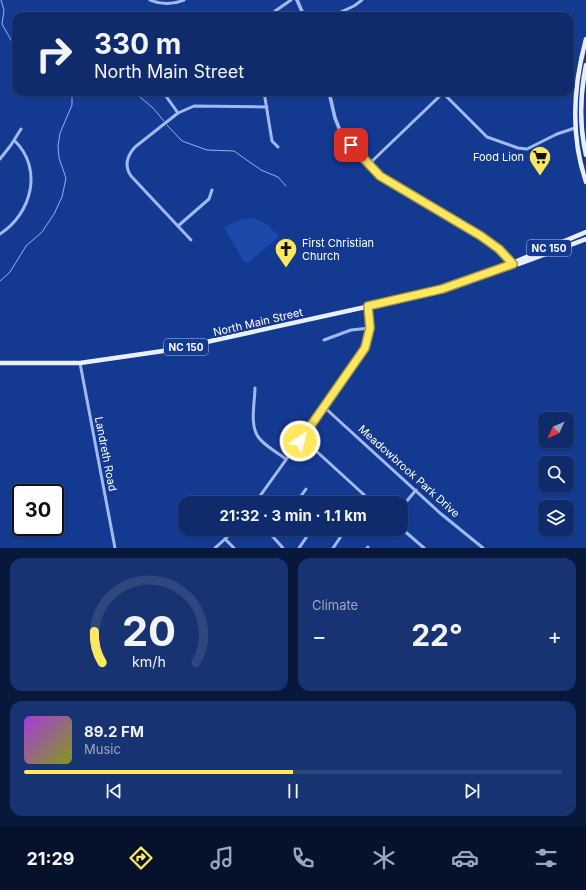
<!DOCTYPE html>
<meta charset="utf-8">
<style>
body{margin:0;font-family:Inter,sans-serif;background:#183372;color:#f1f3f6;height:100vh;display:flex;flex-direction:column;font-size:15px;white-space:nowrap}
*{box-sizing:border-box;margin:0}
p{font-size:13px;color:#9ba7c2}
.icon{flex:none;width:22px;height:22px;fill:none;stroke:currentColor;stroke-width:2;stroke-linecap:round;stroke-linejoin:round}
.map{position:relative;height:548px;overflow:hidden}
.drawer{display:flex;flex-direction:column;gap:10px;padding:10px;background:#08183b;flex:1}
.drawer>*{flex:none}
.guide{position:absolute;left:12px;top:12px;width:562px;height:84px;border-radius:12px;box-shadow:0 1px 3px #0004,0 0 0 1px #2f477f;background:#0f2b6c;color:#f1f3f6;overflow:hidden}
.needle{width:26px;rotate:226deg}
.fabs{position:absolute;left:538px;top:412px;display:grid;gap:8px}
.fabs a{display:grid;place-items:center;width:36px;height:36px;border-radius:8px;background:#0f2b6c;box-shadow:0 1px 3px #0004,0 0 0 1px #2f477f;font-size:20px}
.speed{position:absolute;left:12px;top:484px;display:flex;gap:8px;font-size:20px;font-weight:700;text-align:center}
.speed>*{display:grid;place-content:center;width:52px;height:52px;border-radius:50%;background:#0f2b6c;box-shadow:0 1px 3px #0004,0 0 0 1px #2f477f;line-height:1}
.speed .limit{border:2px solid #111;border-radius:6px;background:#fff;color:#111}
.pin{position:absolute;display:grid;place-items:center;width:34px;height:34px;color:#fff;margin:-17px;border-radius:8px;box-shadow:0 2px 6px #0006}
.me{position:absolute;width:44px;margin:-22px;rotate:35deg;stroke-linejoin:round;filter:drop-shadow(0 0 3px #0008)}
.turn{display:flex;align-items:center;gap:14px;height:84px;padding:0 16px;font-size:18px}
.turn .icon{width:52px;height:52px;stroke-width:2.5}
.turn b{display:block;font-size:28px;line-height:34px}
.big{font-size:30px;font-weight:700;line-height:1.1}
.drawer .widget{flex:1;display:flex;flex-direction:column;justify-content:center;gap:6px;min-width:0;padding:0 14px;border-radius:12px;background:#183372}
.drawer .dial{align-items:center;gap:0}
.dial svg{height:104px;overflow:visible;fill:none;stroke:#2f477f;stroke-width:7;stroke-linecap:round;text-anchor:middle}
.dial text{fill:#f1f3f6;stroke:none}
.song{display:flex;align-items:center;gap:12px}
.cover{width:48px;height:48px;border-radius:6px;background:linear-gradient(135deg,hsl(280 70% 55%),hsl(70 70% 35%))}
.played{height:4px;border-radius:2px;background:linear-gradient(90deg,#ffe760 50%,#2f477f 50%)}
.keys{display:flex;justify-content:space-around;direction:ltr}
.heat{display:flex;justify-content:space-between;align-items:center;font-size:22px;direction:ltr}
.drawer .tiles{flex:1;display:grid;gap:10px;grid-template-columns:1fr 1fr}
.widget:last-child{grid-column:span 2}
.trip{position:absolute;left:178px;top:496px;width:230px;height:40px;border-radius:12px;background:#0f2b6c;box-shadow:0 1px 3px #0004,0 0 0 1px #2f477f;font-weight:700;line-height:40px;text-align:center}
.dock{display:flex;height:64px;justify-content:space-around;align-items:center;background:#06112b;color:#9ba7c2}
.dock .icon{width:28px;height:28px}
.dock .current{color:#ffe760}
.dock b{font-size:18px;color:#f1f3f6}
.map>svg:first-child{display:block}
.green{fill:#1c49aa}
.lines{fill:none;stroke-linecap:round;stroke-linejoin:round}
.stream{stroke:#92b2f4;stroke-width:1}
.minor{stroke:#a0baf1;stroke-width:3}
.tertiary{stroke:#a0baf1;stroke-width:3.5}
.primary{stroke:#eaefff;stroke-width:4.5}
.route-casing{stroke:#a6963e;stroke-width:10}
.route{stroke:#ffe760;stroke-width:7}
.labels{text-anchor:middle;stroke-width:4;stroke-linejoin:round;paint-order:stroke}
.shield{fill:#143990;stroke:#b8c4de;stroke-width:1}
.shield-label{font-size:10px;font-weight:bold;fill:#fff}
.poi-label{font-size:11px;fill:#fff;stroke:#143990;text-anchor:end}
.street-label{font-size:11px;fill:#fff;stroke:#143990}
</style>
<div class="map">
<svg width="586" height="548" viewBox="0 0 586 548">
<rect width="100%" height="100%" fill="#143990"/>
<path class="green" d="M 254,218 L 268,225 L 279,237 L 248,263 L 244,262 L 224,227 L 242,219 Z"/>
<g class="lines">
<g class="stream">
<path d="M 1,0 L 4,10 L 2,24 L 16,49"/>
<path d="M 134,92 L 153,108 L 164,121"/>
<path d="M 167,125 L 182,141 L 207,150 L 234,151 L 261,170 L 278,177 L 286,186"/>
<path d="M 0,281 L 10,272 L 26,246 L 42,232 L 54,214 L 62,197 L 66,178 L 59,158 L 58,146 L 60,133 L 72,105 L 72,92"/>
</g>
<g class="minor">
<path d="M 150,0 C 162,5 172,5 184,0"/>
<path d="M 268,16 L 291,0"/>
<path d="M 332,16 L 354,6 L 362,0"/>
<path d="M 163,92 L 178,113 L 135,147 C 127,156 124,166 131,176 L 191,240"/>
<path d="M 264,92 L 272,141 L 278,147"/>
<path d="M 443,93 L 487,137 L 518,148 L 527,149 L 557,134 L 575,128"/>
<path d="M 153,95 L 157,92"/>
<path d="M 178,113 L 194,106 L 267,107"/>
<path d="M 0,159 L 11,145 L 21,129"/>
<path d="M 368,165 L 444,92"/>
<path d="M 178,226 L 209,199 L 212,190"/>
<path d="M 0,234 C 32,213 43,169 15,141"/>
<path d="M 324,340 L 351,330 L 370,328"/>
<path d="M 80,363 L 115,548"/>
<path d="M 255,388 C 255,402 249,426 259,438 C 265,446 278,453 286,459"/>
<path d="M 324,407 L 440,513 L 483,548"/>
<path d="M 302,438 L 373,503"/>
<path d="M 255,503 L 362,354 L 369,336 L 368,306"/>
<path d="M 296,503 L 306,489"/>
<path d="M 401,508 L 416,490"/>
<path d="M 401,528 L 424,548"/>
<path d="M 266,529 L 283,548"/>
<path d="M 272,536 L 277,529"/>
<path d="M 225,539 L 234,548"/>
<path d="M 215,548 L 236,529"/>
<path d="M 299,548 L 312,529"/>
<path d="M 333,548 L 346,529"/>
<path d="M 367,548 L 368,547"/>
</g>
<g class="tertiary">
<path d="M 297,0 L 304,16"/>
<path d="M 329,92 L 335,118 L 339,128 L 345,138 L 368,165 L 389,182 L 481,236 L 499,249 L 513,264"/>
</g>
<g class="primary">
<path d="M 586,39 C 573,87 570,135 586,182"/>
<path d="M 586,65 C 580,95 579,125 586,155"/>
<path d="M 513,264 L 517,261 L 586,232"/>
<path d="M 0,363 L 80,363 L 170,350 L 434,292 L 513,264 L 519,264 L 586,239"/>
</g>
</g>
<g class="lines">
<g class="route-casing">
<path id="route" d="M 300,441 L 365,348 L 370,328 L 368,306 L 442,289 L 513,264 L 499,249 L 481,236 L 380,176 L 351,145"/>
</g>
<use href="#route" class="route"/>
</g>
<defs>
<g id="supermarket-pin" transform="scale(1.15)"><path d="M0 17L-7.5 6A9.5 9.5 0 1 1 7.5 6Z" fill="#ffe760" stroke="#143990"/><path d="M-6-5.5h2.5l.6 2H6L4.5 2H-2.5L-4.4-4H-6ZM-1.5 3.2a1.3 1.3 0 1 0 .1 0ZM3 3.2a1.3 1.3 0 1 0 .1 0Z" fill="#111"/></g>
<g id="church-pin" transform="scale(1.15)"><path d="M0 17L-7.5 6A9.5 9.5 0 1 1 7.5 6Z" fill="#ffe760" stroke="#143990"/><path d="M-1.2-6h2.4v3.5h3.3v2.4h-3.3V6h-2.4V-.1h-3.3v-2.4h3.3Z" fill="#111"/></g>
</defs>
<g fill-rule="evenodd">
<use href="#supermarket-pin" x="540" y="157"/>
<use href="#church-pin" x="286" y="249"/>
</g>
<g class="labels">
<g class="shield">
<rect x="527" y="240" width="44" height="16" rx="3"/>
<rect x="164" y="339" width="44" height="16" rx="3"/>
</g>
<g class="shield-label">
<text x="549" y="252">NC 150</text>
<text x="186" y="351">NC 150</text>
</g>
<g class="poi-label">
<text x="524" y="161">Food Lion</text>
<text x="302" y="247" text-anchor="start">First Christian<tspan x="302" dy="13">Church</tspan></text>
</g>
<g class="street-label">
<text transform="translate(258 322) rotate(-13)" y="4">North Main Street</text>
<text transform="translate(106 454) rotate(79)" y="4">Landreth Road</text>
<text transform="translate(409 471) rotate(42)" y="4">Meadowbrook Park Drive</text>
</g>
</g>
</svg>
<div class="fabs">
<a><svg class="needle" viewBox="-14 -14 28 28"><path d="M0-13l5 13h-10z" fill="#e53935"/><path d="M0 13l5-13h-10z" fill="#9ba7c2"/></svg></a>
<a><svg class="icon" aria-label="search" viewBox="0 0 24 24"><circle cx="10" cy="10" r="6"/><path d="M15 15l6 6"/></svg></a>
<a><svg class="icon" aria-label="layers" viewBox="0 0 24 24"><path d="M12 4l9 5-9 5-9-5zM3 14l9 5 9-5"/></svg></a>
</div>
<div class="speed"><div class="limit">30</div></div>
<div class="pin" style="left:351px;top:145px;background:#d93025"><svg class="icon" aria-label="arrive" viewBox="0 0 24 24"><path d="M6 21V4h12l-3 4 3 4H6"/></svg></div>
<svg class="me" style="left:300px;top:441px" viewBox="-20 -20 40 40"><circle r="17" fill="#ffe760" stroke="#fff" stroke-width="3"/><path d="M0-11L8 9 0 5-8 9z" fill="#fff"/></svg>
<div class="trip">21:32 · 3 min · 1.1 km</div>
<div class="guide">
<div class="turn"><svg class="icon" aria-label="right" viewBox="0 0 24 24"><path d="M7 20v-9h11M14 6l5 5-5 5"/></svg><div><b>330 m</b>North Main Street</div></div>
</div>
</div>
<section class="drawer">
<div class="tiles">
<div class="widget dial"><svg viewBox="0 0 100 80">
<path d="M14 69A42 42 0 1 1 86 69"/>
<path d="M14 69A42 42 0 0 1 8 45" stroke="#ffe760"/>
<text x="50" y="56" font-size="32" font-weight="700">20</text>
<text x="50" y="72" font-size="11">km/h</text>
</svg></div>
<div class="widget"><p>Climate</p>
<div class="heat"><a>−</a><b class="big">22°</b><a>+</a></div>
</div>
<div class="widget">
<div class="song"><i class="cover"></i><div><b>89.2 FM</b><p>Music</p></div></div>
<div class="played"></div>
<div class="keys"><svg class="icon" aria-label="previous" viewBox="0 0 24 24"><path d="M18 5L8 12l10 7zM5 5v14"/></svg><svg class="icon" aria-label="pause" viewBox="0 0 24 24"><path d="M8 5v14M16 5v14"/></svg><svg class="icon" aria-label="next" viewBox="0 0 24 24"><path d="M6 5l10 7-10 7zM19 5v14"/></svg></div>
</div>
</div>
</section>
<nav class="dock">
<b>21:29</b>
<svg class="icon current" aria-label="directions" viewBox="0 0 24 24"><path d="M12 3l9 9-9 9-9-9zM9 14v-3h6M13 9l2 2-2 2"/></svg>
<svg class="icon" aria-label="music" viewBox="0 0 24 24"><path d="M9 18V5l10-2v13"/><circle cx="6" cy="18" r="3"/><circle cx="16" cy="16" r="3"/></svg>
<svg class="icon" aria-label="phone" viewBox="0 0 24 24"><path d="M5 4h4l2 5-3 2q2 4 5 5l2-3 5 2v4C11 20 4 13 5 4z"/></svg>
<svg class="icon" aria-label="climate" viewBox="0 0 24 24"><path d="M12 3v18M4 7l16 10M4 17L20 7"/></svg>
<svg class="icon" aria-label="car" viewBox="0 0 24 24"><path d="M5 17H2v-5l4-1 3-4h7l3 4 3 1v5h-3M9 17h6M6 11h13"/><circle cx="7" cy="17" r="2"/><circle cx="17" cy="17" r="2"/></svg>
<svg class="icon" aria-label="filters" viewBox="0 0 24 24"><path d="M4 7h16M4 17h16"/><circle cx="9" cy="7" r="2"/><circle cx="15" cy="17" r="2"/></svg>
</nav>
